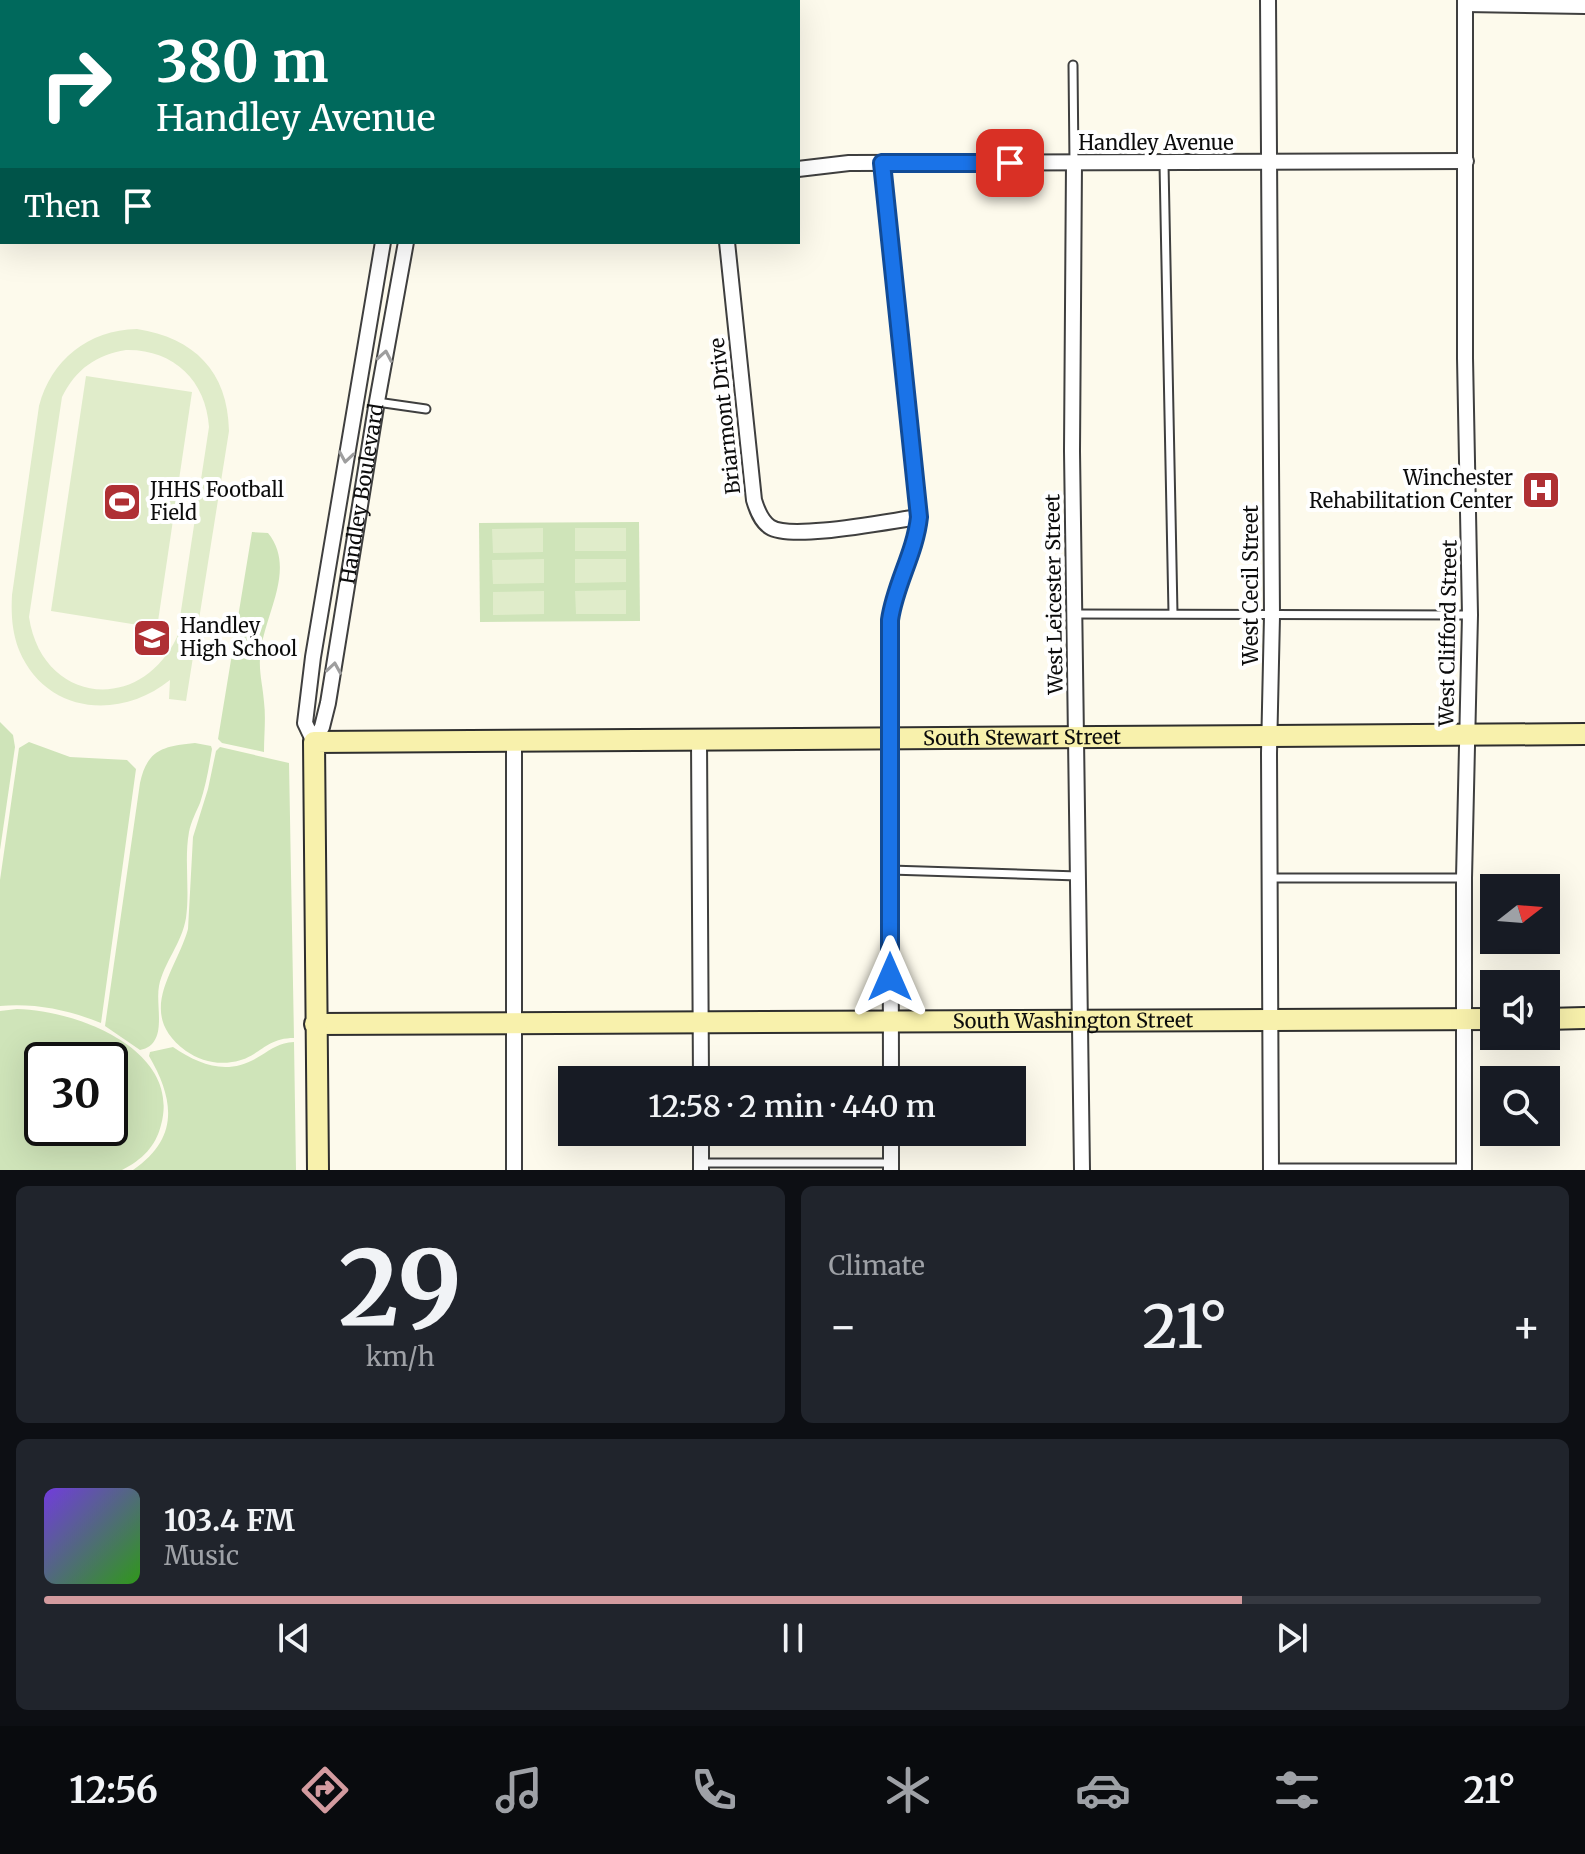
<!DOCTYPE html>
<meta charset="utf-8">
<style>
body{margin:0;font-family:Merriweather,serif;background:#20242c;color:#f1f3f6;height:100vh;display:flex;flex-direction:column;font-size:30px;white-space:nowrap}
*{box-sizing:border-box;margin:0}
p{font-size:26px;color:#9ea1a6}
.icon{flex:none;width:44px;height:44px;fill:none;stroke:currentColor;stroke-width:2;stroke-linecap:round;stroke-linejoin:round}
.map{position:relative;height:1170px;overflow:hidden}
.panel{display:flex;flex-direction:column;gap:16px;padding:16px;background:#0d0f14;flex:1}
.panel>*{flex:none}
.guide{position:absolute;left:0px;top:0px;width:800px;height:244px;box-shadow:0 8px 32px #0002;background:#00695c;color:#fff;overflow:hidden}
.needle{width:52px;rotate:73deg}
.fabs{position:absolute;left:1480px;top:874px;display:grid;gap:16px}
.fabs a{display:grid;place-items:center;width:80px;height:80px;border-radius:0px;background:#171b24;box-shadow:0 8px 32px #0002;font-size:40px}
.speed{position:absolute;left:24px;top:1042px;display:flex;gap:16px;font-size:40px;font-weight:700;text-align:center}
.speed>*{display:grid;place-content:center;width:104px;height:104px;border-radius:50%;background:#171b24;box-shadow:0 8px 32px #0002;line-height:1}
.speed .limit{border:4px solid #111;border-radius:12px;background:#fff;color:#111}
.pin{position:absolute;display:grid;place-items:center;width:68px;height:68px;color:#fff;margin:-34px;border-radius:16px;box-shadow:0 4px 12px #0006}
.me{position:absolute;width:88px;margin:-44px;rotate:0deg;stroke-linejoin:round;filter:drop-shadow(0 0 6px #0008)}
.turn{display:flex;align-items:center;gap:28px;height:168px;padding:0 24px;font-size:36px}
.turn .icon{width:104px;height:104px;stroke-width:2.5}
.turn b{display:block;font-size:56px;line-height:68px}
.then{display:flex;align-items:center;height:76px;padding:0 24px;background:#0003;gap:16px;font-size:30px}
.big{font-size:60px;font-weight:600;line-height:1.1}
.panel .card{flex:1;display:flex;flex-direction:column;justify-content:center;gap:12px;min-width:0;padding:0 28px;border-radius:12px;background:#20242c}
.panel .dial{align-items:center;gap:0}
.dial b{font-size:104px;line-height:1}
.song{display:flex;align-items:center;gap:24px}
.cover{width:96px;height:96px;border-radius:12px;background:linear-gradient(135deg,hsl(260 70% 55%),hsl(110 70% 35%))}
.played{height:8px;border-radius:4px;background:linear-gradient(90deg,#d39b9f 80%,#363941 80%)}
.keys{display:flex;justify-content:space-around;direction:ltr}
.heat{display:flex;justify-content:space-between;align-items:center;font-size:44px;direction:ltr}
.panel .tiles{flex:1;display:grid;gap:16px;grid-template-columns:1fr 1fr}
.card:last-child{grid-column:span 2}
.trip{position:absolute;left:558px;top:1066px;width:468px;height:80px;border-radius:0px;background:#171b24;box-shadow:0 8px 32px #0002;font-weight:600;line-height:80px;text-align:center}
.tabs{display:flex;height:128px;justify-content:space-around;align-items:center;background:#090b0e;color:#9ea1a6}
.tabs .icon{width:56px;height:56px}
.tabs .active{color:#d39b9f}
.tabs b{font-size:36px;color:#f1f3f6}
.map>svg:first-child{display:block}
.green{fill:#cfe4b9;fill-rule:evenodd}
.pitch{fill:#e0ecca;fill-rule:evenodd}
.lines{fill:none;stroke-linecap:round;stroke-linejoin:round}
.lane-casing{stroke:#3f3f3f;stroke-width:11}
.street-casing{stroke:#3f3f3f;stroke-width:18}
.secondary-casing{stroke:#2e2e2e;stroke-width:24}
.lane{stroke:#fff;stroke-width:7}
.street{stroke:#fff;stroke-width:14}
.secondary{stroke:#f8f1ac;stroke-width:20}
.oneway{stroke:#9e9e9e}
.route-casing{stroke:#114b97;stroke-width:20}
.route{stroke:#1a73e8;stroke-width:14}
.labels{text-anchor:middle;stroke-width:8;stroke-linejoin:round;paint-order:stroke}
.street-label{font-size:20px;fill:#0c0c0c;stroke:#fff}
.poi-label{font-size:20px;fill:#0c0c0c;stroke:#fff;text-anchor:start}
</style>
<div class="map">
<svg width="1585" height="1170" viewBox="0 0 1585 1170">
<rect width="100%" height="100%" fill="#fdfaec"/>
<g class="green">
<path d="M 639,522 L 640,621 L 480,622 L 479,523 Z"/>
<path d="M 252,532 L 268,533 C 298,570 262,617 260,658 C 259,673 263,687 264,702 C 266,718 264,735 264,752 L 222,743 L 218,739 Z"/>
<path d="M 0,722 L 13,735 L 15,747 L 0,850 Z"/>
<path d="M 29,742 L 70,757 L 127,760 L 136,769 L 101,1023 C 68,1010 36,1003 0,1006 L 0,880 L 19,748 Z"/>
<path d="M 195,743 L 211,746 L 212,749 C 209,767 206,785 200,803 C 196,812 191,822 189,832 C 184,860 190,889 186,918 C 182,943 164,962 159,986 C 155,1007 169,1044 140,1050 L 105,1026 L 140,783 C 147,750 163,746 195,743 Z"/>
<path d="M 220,747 L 289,763 L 294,1038 C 264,1038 260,1058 232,1062 C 216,1065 199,1060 186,1051 C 134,1013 177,970 188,929 L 193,837 L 208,789 L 216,751 Z"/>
<path d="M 17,1009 C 75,1010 182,1049 161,1125 C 156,1146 142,1160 122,1170 L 0,1170 L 0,1011 ZM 110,1060 L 110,1128 L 42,1128 L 42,1060 Z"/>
<path d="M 294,1042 L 296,1170 L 133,1170 C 180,1138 174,1099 149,1056 L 150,1052 L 173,1047 C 201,1066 229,1076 260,1056 C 273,1048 279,1043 294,1042 Z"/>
</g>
<g class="pitch">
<path d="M 137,329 C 194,338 228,371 229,431 L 186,701 L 169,699 L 170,680 C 121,720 46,715 19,650 C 12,632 11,614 12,595 L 39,406 C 51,360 88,330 137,329 ZM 126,350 C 173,349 206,380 209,427 L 177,637 C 140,715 42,704 29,617 L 62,397 C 76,369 96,355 126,350 Z"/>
<path d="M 86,376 L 192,392 L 157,628 L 51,611 Z"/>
<path d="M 543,528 L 543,552 L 493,553 L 492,529 Z"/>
<rect x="575" y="528" width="51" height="23"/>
<path d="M 544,559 L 544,583 L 493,584 L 492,560 Z"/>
<path d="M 575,559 L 626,559 L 626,582 L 575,583 Z"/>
<path d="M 626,590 L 626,614 L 576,614 L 575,591 Z"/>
<path d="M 544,591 L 544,614 L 493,615 L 493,592 Z"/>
</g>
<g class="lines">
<g class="lane-casing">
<g id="lane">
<path d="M 392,0 L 393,2"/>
<path d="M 1073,65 L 1074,163"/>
<path d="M 1164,164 L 1173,613"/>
<path d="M 377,402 L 426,409"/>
<path d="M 1075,614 L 1470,615"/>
<path d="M 890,870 L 1078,876"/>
<path d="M 1269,878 L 1463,878"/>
<path d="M 701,1163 L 891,1163"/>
<path d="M 1271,1168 L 1464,1168"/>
</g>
</g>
<g class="street-casing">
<g id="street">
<path d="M 1268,0 L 1272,616 L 1269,753 L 1271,1170"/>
<path d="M 1465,4 L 1585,6"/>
<path d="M 882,163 L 919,517 C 915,554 895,584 890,620 L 891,1080"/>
<path d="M 1074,163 L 1072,451 L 1082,1170"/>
<path d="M 798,169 L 849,163 L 1466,161"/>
<path id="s1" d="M 383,242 L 313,657 L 305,723 L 314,742 L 322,727 L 328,703 L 376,407 L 406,242"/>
<path d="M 727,242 L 754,500 C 757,510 761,521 770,527 C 791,541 889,521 919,517"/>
<path d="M 699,740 L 701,1080"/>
<path d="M 514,741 L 514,1170"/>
<path d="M 701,1132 L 701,1170"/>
<path d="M 891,1170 L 891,1132"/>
<path d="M 1464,1170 L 1464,878 L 1470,615 L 1465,358 L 1465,0"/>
</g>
</g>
<g class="secondary-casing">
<g id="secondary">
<path d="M 1546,1019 L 1585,1018"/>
<path id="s2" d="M 315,1024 L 1494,1019"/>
<path id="s3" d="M 318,1170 L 314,742 L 1585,734"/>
</g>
</g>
<use href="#lane" class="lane"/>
<use href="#street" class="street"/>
<use href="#secondary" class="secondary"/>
</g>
<defs><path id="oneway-chevron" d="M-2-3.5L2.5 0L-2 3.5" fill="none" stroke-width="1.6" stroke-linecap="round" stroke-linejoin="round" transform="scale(2)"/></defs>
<g class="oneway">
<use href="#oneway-chevron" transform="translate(385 356) rotate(-80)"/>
<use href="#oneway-chevron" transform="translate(346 457) rotate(99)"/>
<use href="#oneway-chevron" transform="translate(334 668) rotate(-81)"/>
</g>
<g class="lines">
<g class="route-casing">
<path id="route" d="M 890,977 L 890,620 C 895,584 915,554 919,517 L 882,163 L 1010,163"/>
</g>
<use href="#route" class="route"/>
</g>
<defs>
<g id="hospital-square" transform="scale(2)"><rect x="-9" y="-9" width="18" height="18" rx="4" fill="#af3034" stroke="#fff"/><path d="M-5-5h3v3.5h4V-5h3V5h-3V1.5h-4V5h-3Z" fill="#fff"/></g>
<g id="stadium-square" transform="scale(2)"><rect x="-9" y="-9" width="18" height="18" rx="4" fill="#af3034" stroke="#fff"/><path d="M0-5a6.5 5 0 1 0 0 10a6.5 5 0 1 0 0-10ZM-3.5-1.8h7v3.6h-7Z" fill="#fff"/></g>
<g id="school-square" transform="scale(2)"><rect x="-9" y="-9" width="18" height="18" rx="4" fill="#af3034" stroke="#fff"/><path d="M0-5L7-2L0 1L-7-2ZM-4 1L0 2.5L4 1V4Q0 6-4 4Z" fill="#fff"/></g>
</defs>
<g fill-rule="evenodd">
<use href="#hospital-square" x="1541" y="490"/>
<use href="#stadium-square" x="122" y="502"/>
<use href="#school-square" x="152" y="638"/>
</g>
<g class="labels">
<g class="street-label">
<text x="1156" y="150">Handley Avenue</text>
<text transform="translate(725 416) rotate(-96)" y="7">Briarmont Drive</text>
<text dy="7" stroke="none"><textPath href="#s1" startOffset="762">Handley Boulevard</textPath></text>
<text transform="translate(1251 585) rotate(-90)" y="7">West Cecil Street</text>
<text transform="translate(1054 594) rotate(-91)" y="7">West Leicester Street</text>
<text transform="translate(1448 633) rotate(-89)" y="7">West Clifford Street</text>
<text dy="7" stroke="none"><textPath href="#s3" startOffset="1136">South Stewart Street</textPath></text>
<text dy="7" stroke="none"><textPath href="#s2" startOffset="758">South Washington Street</textPath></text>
</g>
<g class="poi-label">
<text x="1513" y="485" text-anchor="end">Winchester<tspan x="1513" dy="23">Rehabilitation Center</tspan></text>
<text x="150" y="497">JHHS Football<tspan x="150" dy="23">Field</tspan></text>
<text x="180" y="633">Handley<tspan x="180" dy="23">High School</tspan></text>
</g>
</g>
</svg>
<div class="fabs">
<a><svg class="needle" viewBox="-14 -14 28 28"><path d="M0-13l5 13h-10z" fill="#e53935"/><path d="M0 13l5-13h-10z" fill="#9ea1a6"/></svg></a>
<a><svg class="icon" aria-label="sound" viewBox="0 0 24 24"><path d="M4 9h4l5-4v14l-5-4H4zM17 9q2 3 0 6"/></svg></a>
<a><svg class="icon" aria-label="search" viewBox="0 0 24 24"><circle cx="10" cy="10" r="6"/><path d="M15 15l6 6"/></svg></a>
</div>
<div class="speed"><div class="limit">30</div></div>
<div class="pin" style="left:1010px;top:163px;background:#d93025"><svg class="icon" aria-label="arrive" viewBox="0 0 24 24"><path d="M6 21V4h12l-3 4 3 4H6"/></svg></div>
<svg class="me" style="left:890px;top:977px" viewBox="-20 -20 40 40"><path d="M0-17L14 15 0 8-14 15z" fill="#1a73e8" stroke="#fff" stroke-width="4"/></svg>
<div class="trip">12:58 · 2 min · 440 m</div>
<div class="guide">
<div class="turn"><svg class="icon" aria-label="right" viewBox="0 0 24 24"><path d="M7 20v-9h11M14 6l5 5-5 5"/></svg><div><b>380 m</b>Handley Avenue</div></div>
<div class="then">Then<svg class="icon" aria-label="arrive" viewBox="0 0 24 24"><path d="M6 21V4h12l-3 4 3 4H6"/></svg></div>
</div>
</div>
<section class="panel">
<div class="tiles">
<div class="card dial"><b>29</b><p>km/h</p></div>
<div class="card"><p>Climate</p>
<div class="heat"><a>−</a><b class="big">21°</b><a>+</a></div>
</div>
<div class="card">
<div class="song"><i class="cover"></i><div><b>103.4 FM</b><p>Music</p></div></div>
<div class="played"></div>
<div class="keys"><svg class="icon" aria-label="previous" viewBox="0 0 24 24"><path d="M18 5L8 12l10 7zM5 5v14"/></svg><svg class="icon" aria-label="pause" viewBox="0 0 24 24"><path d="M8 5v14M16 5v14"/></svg><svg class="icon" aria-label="next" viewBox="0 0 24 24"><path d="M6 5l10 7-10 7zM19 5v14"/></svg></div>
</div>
</div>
</section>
<nav class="tabs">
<b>12:56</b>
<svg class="icon active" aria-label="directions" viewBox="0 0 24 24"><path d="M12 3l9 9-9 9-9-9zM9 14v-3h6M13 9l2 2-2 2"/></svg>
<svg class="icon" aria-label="music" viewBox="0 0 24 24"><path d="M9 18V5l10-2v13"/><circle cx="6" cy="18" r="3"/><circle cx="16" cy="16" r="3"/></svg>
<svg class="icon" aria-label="phone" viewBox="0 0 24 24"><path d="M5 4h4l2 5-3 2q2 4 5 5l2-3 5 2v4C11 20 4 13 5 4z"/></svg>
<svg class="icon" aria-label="climate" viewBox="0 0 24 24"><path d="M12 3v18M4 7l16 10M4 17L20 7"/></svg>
<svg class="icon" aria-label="car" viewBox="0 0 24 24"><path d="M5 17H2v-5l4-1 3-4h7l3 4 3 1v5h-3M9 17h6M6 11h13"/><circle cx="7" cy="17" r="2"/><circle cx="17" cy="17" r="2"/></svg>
<svg class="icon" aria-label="filters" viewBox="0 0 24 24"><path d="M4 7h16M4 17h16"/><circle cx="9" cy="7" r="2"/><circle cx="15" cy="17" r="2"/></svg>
<b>21°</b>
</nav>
